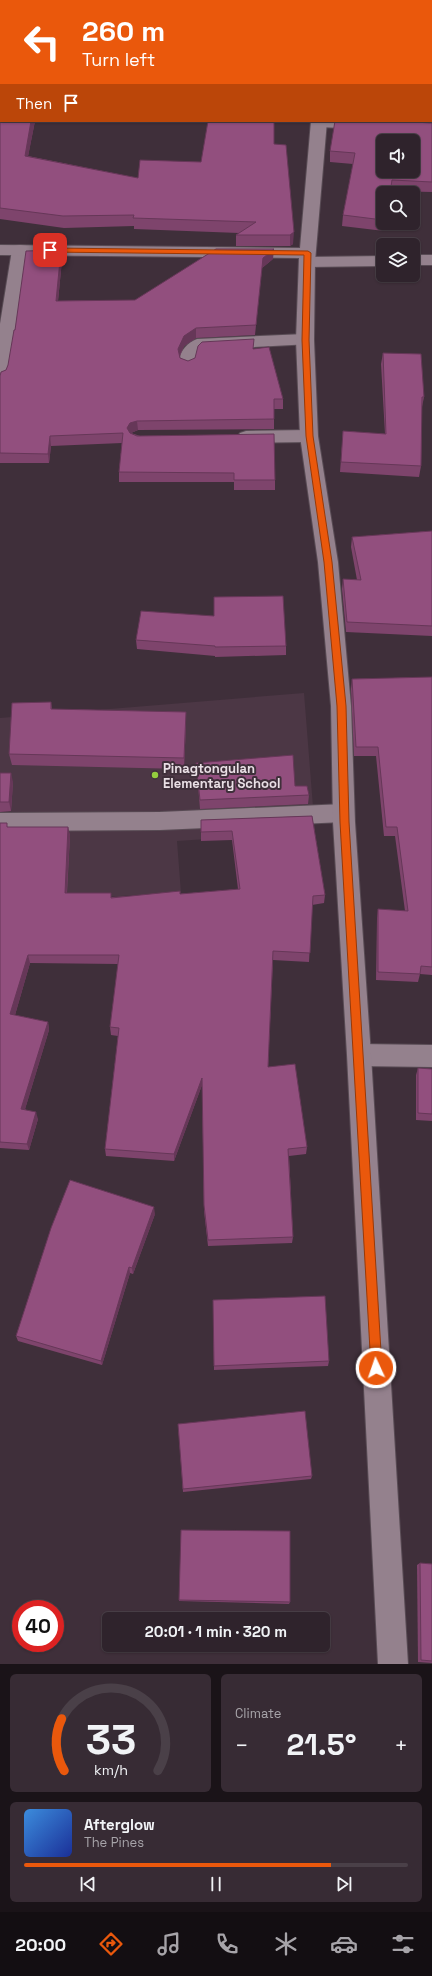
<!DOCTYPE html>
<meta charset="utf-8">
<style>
body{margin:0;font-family:"Space Grotesk",sans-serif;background:#372b34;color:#f1f3f6;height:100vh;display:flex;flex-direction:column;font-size:15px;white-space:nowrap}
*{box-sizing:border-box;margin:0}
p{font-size:13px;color:#a7a4a9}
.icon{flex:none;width:22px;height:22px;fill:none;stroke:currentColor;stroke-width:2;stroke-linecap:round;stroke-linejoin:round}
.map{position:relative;height:1664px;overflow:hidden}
.sheet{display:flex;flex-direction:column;gap:10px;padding:10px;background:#1a1318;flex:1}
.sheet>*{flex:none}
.banner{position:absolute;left:0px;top:0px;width:432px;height:122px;box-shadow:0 1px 3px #0004,0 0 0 1px #4a4048;background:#ea580c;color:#fff;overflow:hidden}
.tools{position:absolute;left:376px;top:134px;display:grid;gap:8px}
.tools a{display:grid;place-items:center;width:44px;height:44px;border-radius:6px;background:#2f232c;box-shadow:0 1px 3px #0004,0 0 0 1px #4a4048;font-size:20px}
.speed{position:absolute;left:12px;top:1600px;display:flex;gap:8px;font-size:20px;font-weight:700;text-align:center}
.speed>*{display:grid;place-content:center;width:52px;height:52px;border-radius:50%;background:#2f232c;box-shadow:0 1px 3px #0004,0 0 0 1px #4a4048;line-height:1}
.speed .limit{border:6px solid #d22;background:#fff;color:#111}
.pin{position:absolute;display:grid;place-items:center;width:34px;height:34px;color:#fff;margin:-17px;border-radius:8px;box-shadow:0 2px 6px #0006}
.me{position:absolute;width:44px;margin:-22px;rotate:357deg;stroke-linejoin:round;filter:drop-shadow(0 0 3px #0008)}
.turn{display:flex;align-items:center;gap:14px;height:84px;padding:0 16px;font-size:18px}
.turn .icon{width:52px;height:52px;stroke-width:2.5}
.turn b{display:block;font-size:28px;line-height:34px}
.then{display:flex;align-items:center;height:38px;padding:0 16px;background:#0003;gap:8px;font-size:15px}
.big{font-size:30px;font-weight:700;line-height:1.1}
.sheet .tile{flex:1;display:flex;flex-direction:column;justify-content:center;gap:6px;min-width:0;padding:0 14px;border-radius:6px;background:#372b34}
.sheet .dial{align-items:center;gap:0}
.dial svg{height:104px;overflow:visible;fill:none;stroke:#4a4048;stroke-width:7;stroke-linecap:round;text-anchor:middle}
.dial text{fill:#f1f3f6;stroke:none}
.song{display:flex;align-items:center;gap:12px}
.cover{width:48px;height:48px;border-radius:6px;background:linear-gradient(135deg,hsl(210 70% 55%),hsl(230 70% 35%))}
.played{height:4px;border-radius:2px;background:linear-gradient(90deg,#ea580c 80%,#4a4048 80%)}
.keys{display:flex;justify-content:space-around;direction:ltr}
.heat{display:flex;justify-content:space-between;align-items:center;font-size:22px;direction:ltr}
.sheet .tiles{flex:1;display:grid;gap:10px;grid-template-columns:1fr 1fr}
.tile:last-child{grid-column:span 2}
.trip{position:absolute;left:102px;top:1612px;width:228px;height:40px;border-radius:6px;background:#2f232c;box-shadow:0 1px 3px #0004,0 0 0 1px #4a4048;font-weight:700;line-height:40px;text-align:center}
.dock{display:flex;height:64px;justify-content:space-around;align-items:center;background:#130e12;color:#a7a4a9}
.dock .icon{width:28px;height:28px}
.dock .selected{color:#ea580c}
.dock b{font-size:18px;color:#f1f3f6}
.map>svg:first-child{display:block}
.built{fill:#4c3745}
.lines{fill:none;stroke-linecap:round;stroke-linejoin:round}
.service-casing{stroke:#584b54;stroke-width:2}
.minor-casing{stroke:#584b54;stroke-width:2}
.tertiary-casing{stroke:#584b54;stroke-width:2}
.service{fill:#94818d;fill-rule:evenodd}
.minor{fill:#94818d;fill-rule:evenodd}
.tertiary{fill:#94818d;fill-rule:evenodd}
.wall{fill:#7e446c}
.shaded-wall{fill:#663758}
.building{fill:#924f7e;stroke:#663758;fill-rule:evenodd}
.route{fill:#ea580c;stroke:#983908}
.poi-dot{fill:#93cd3e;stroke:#3f2f3a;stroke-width:1.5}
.labels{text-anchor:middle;stroke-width:4;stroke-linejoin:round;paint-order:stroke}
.poi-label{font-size:13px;font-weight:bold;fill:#e9dfe5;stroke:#3f2f3a;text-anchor:start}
</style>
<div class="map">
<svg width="432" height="1664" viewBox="0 0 432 1664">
<rect width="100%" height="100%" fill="#3f2f3a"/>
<path class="built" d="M 304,693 L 315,832 L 177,841 L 181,893 L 0,902 L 0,718 Z"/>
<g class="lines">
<g class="service-casing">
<g id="service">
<path d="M 20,245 L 26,246 L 28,250 L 8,375 L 6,379 L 0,381 L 0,324 L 12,250 L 14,246 Z"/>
<rect x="413" y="255" width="19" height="10"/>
<path d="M 383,256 L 383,266 L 307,267 L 301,266 L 299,262 L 301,258 L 307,257 Z"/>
<path d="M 305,334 L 311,336 L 313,340 L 311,344 L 201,350 L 197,355 L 194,367 L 188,369 L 182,367 C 175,356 186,343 197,339 Z"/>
<path d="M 309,430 L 315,432 L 318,436 L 315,440 L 309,442 L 246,443 L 240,441 L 237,437 L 240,433 L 246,431 Z"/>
<path d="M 344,804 L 351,807 L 354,813 L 351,819 L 344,822 L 160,830 L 0,831 L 0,813 L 160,812 Z"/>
<path d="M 359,1044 L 432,1045 L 432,1067 L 359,1066 L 351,1063 L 348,1055 L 351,1047 Z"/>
</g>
</g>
<g class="minor-casing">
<path id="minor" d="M 312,121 L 370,121 L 372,124 L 369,127 L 364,129 L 319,127 L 314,125 Z"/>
</g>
<g class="tertiary-casing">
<g id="tertiary">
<rect x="321" y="0" width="14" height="1"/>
<path d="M 311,121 L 327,121 L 315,262 L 314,340 L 318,436 L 338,562 L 351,706 L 355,822 L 371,1055 L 408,1664 L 378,1664 L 347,1055 L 333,822 L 331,706 L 318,562 L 300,436 L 296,340 L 299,258 L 0,255 L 0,245 L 300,248 Z"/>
</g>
</g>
<use href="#service" class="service"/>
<use href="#minor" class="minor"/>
<use href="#tertiary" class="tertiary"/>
</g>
<g class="wall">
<path d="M 0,29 L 35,121 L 28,156 L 138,178 L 274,144 L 293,244 L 290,246 L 236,246 L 236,235 L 239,233 L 134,229 L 134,226 L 64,228 L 0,219 L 0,91 L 1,91 L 1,90 L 0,90 Z"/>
<rect x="431" y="44" width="1" height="77"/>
<path d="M 383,122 L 432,123 L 432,192 L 391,191 L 391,193 L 383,193 L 383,223 L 385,223 L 384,231 L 342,226 L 343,215 L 353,164 L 330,162 L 330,151 Z"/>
<path d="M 273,259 L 262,268 L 255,335 L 196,338 L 184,346 L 180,356 L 180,358 L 188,361 L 254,349 L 283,399 L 283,409 L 274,409 L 274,429 L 138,430 L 131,433 L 275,480 L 275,490 L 234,490 L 234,482 L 119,482 L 119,472 L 122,443 L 51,446 L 49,463 L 0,463 L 0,377 L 6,370 L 62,260 L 58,301 L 135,300 Z"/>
<path d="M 383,353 L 424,397 L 422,407 L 421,466 L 419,477 L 340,472 L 343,431 L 385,434 L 381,364 Z"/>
<path d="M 432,531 L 432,636 L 346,632 L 342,589 L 343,579 L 357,580 L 351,547 L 352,537 Z"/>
<path d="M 136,640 L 286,646 L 286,655 L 215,657 L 215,656 L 137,649 Z"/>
<path d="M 432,677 L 432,975 L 420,974 L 418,982 L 376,980 L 377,918 L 378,909 L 405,911 L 395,836 L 384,836 L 376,756 L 354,756 L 351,689 L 352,679 Z"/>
<path d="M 51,702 L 52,709 L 186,712 L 186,723 L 184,769 L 12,765 L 9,754 Z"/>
<path d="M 196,763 L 295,786 L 309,795 L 308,804 L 200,809 L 197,773 Z"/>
<path d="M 0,773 L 13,782 L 11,811 L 0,812 Z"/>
<path d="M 312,816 L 325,895 L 324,903 L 312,905 L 309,962 L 273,960 L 268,1067 L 307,1147 L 306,1154 L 289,1156 L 293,1237 L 292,1243 L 208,1246 L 204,1211 L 202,1085 L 174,1161 L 106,1156 L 105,1149 L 118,1036 L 111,1035 L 110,1027 L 118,964 L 30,963 L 15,1015 L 48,1022 L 49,1030 L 25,1109 L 38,1119 L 29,1150 L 0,1148 L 0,823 L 8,827 L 68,827 L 70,836 L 67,893 L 111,897 L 180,894 L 238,889 L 232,840 L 201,841 L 201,820 Z"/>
<path d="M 418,1068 L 432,1069 L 432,1121 L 416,1120 L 416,1075 Z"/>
<path d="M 155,1214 L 133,1274 L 130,1273 L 102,1365 L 18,1341 L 16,1336 Z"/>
<path d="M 213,1300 L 329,1361 L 328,1366 L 214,1370 Z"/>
<path d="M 178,1424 L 312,1476 L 311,1479 L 183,1492 Z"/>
<path d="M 420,1563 L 432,1564 L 432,1663 L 418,1662 L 417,1565 Z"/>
<path d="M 179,1600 L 290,1602 L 289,1604 L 179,1601 Z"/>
</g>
<g class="shaded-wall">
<path d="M 31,121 L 35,121 L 26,167 L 25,156 Z"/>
<path d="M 294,232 L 293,244 L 290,246 L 290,235 Z"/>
<path d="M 274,249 L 273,259 L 262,268 L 255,335 L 256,325 L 263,258 Z"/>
<path d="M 61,250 L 62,260 L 57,311 L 56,301 Z"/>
<path d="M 196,328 L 196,338 L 184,346 L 178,359 L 178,349 L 184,336 Z"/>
<path d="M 137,421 L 138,430 L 131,433 L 128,438 L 127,428 L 130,423 Z"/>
<path d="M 50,436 L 51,446 L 49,463 L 48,454 Z"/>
<path d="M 186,712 L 186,723 L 184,769 L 184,758 Z"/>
<path d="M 11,773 L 13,782 L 11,811 L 9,802 Z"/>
<path d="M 68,827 L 70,836 L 66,902 L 65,893 Z"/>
<path d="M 28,955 L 30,963 L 13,1022 L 10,1014 Z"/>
<path d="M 48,1022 L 49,1030 L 23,1116 L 21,1109 Z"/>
<path d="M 202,1078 L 202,1085 L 174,1161 L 174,1154 Z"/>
<path d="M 36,1112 L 38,1119 L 29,1150 L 27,1144 Z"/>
<path d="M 154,1207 L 155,1214 L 133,1274 L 132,1268 Z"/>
<path d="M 129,1267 L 130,1273 L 102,1365 L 101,1361 Z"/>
</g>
<g class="building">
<rect x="231" y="0" width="68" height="1"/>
<path d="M 0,29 L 1,29 L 1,80 L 0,79 Z"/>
<rect x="431" y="44" width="1" height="66"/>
<path d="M 1,81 L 1,121 L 31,121 L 25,156 L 138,178 L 140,160 L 201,162 L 207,127 L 208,121 L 274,121 L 274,144 L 286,145 L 294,232 L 290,235 L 236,235 L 256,222 L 133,218 L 134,215 L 63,216 L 0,208 L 0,91 L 1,91 Z"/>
<path d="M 335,121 L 365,121 L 383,122 L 383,121 L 394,121 L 432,123 L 432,182 L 392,180 L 390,193 L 383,193 L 383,220 L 343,215 L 355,153 L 330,151 ZM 383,141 L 413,141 L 413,171 L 383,171 Z"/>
<path d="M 216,249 L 274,249 L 263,258 L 256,325 L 196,328 L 184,336 L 178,349 L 180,358 L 188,361 L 195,358 L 198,346 L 202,342 L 254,339 L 253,349 L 269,347 L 283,399 L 274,399 L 274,419 L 137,421 L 130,423 L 127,428 L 130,433 L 137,436 L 274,434 L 275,480 L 234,480 L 234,473 L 119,472 L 123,433 L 50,436 L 48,454 L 0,453 L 0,376 L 1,372 L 6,370 L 8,365 L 14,330 L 15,330 L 26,251 L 61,250 L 56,301 L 135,300 Z"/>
<path d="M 383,353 L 421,354 L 424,397 L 422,397 L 421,466 L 341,462 L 343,431 L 386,434 Z"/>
<path d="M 432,531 L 432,626 L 347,622 L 343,579 L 361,580 L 352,537 Z"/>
<path d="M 283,596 L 286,646 L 215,647 L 215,646 L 136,640 L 141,611 L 214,616 L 214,597 Z"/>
<path d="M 432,677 L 432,967 L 421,966 L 420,974 L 378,972 L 378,909 L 408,911 L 397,827 L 386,827 L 378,747 L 356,747 L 352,679 Z"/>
<path d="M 51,702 L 51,709 L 186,712 L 184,758 L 9,754 L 12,703 Z"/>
<path d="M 293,755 L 295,786 L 307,786 L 309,795 L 200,800 L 196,763 Z"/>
<path d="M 0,773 L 11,773 L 9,802 L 0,802 Z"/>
<path d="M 312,816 L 325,895 L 313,896 L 310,953 L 273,951 L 268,1067 L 295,1064 L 307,1147 L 288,1149 L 293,1237 L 208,1240 L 204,1205 L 202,1078 L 174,1154 L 105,1149 L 119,1028 L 110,1027 L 119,955 L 28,955 L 10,1014 L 48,1022 L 21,1109 L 36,1112 L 27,1144 L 0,1142 L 0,823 L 7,823 L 7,827 L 68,827 L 65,893 L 111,893 L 111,898 L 180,891 L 180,894 L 240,889 L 232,831 L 201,832 L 201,820 Z"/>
<path d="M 418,1068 L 432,1069 L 432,1114 L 418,1113 Z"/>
<path d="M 70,1180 L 154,1207 L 132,1268 L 129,1267 L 101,1361 L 16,1336 L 51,1228 Z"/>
<path d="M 325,1296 L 329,1361 L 214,1366 L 213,1300 Z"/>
<path d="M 305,1411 L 312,1476 L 183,1489 L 178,1424 Z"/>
<path d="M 181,1530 L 290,1531 L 290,1602 L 179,1600 Z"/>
<path d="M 420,1563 L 432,1564 L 432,1661 L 421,1660 Z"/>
</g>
<path class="route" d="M 50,248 L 308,251 L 311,253 L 309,340 L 313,436 L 332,562 L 346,706 L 349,822 L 382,1368 L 380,1371 L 376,1373 L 372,1371 L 371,1368 L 340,822 L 337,706 L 324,562 L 306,436 L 302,340 L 304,255 L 48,252 L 48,249 Z"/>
<circle class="poi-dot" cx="155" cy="775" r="4"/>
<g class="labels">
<g class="poi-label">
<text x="163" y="773">Pinagtongulan<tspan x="163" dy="15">Elementary School</tspan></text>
</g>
</g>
</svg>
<div class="tools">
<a><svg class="icon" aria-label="sound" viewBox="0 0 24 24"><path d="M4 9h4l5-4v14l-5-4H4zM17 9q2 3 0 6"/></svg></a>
<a><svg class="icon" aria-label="search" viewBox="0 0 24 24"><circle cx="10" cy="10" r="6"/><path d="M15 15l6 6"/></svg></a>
<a><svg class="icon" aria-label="layers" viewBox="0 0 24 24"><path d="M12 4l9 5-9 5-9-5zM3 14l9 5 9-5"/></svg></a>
</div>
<div class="speed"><div class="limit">40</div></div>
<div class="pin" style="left:50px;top:250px;background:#d93025"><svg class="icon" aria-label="arrive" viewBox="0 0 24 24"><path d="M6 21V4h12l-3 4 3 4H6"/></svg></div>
<svg class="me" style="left:376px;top:1368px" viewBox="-20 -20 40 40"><circle r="17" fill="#ea580c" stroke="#fff" stroke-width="3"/><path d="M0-11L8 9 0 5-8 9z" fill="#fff"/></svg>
<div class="trip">20:01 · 1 min · 320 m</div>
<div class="banner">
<div class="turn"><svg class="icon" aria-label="left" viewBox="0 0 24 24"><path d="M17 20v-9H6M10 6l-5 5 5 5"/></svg><div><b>260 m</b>Turn left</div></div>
<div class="then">Then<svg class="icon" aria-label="arrive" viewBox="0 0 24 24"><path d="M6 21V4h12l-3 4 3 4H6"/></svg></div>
</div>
</div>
<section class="sheet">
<div class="tiles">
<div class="tile dial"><svg viewBox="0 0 100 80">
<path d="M14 69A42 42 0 1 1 86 69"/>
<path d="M14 69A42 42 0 0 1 12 29" stroke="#ea580c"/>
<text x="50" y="56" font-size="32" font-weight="700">33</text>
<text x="50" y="72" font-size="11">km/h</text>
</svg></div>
<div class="tile"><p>Climate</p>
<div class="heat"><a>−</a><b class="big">21.5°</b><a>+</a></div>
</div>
<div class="tile">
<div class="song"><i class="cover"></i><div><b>Afterglow</b><p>The Pines</p></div></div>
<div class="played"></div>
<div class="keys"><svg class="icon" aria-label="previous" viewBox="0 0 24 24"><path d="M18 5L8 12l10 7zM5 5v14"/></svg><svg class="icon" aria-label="pause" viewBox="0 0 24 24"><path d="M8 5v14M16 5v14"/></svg><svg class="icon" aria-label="next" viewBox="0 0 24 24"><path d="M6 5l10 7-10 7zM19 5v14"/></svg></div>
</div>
</div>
</section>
<nav class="dock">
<b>20:00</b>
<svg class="icon selected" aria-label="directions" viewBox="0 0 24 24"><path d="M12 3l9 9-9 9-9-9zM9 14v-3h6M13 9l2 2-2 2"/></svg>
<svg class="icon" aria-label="music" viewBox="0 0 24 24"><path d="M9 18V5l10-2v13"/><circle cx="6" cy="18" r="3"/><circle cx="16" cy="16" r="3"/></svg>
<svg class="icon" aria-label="phone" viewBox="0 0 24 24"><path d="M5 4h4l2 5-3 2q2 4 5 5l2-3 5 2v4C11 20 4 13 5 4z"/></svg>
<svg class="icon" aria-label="climate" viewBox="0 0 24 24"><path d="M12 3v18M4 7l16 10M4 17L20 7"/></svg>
<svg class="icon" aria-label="car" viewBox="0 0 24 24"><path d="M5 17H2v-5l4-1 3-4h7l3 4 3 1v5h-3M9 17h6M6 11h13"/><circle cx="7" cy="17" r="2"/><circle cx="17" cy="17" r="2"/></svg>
<svg class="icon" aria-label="filters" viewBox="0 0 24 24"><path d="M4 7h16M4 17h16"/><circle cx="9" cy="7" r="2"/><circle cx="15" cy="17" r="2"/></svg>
</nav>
